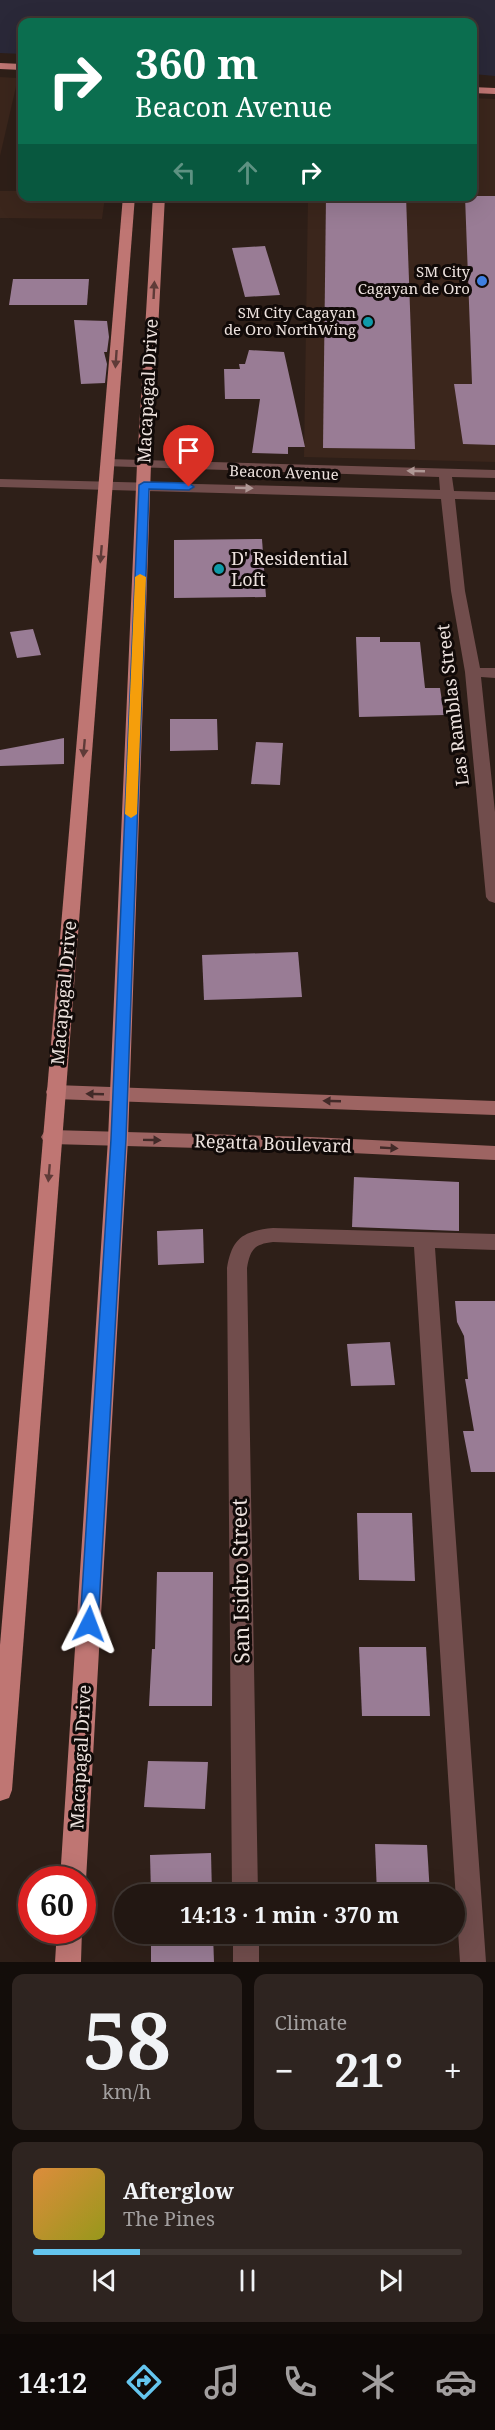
<!DOCTYPE html>
<meta charset="utf-8">
<style>
body{margin:0;font-family:"Noto Serif",serif;background:#2e2420;color:#f1f3f6;height:100vh;display:flex;flex-direction:column;font-size:22px;white-space:nowrap}
*{box-sizing:border-box;margin:0}
p{font-size:20px;color:#a29f9f}
.icon{flex:none;width:33px;height:33px;fill:none;stroke:currentColor;stroke-width:2;stroke-linecap:round;stroke-linejoin:round}
.map{position:relative;height:1962px;overflow:hidden}
.drawer{display:flex;flex-direction:column;gap:12px;padding:12px;background:#130d0a;flex:1}
.drawer>*{flex:none}
.guide{position:absolute;left:18px;top:18px;width:459px;height:183px;border-radius:12px;box-shadow:0 6px 24px #0002,0 0 0 2px #3f3632;background:#0b6e4f;color:#fff;overflow:hidden}
.speed{position:absolute;left:18px;top:1866px;display:flex;gap:12px;font-size:30px;font-weight:700;text-align:center}
.speed>*{display:grid;place-content:center;width:78px;height:78px;border-radius:50%;background:#221712;box-shadow:0 6px 24px #0002,0 0 0 2px #3f3632;line-height:1}
.speed .limit{border:9px solid #d22;background:#fff;color:#111}
.pin{position:absolute;display:grid;place-items:center;width:51px;height:51px;color:#fff;margin:-62px -26px;border-radius:50% 50% 50% 0;rotate:-45deg;box-shadow:0 0 6px #0007}
.pin .icon{rotate:45deg}
.me{position:absolute;width:66px;margin:-33px;rotate:3deg;stroke-linejoin:round;filter:drop-shadow(0 0 4px #0008)}
.turn{display:flex;align-items:center;gap:21px;height:126px;padding:0 18px;font-size:27px}
.turn .icon{width:78px;height:78px;stroke-width:2.5}
.turn b{display:block;font-size:42px;line-height:51px}
.lanes{display:flex;align-items:center;height:57px;padding:0 18px;background:#0003;justify-content:center;gap:30px;direction:ltr}
.lanes .off{opacity:.35}
.big{font-size:45px;font-weight:700;line-height:1.1}
.drawer .tile{flex:1;display:flex;flex-direction:column;justify-content:center;gap:9px;min-width:0;padding:0 21px;border-radius:12px;background:#2e2420}
.drawer .dial{align-items:center;gap:0}
.dial b{font-size:78px;line-height:1}
.song{display:flex;align-items:center;gap:18px}
.cover{width:72px;height:72px;border-radius:9px;background:linear-gradient(135deg,hsl(30 70% 55%),hsl(60 70% 35%))}
.played{height:6px;border-radius:3px;background:linear-gradient(90deg,#64c5ee 25%,#3f3632 25%)}
.keys{display:flex;justify-content:space-around;direction:ltr}
.heat{display:flex;justify-content:space-between;align-items:center;font-size:33px;direction:ltr}
.drawer .tiles{flex:1;display:grid;gap:12px;grid-template-columns:1fr 1fr}
.tile:last-child{grid-column:span 2}
.trip{position:absolute;left:114px;top:1884px;width:351px;height:60px;border-radius:30px;background:#221712;box-shadow:0 6px 24px #0002,0 0 0 2px #3f3632;font-weight:700;line-height:60px;text-align:center}
.dock{display:flex;height:96px;justify-content:space-around;align-items:center;background:#0e0907;color:#a29f9f}
.dock .icon{width:42px;height:42px}
.dock .on{color:#64c5ee}
.dock b{font-size:27px;color:#f1f3f6}
.map>svg:first-child{display:block}
.built{fill:#3b261c}
.education{fill:#2a2838}
.building{fill:#997c95}
.lines{fill:none;stroke-linecap:round;stroke-linejoin:round}
.street{fill:#714d4c;fill-rule:evenodd}
.secondary{fill:#9d6462;fill-rule:evenodd}
.primary{fill:#bf7673;fill-rule:evenodd}
.oneway{fill:#5f3b38}
.oneway2{fill:#af9895}
.oneway3{fill:#422a28}
.route{fill:#1a73e8;stroke:#114b97;stroke-width:1.5}
.slow{fill:#f59e0b}
.shop-dot{fill:#3f7fe0;stroke:#110a08;stroke-width:2}
.culture-dot{fill:#0f9aa8;stroke:#110a08;stroke-width:2}
.labels{text-anchor:middle;stroke-width:6;stroke-linejoin:round;paint-order:stroke}
.far-poi-label{font-size:15px;fill:#ede2de;stroke:#110a08;text-anchor:end}
.far-street-label{font-size:15px;fill:#ede2de;stroke:#110a08}
.street-label{font-size:18px;fill:#ede2de;stroke:#110a08}
.poi-label{font-size:18px;fill:#ede2de;stroke:#110a08;text-anchor:start}
.near-street-label{font-size:21px;fill:#ede2de;stroke:#110a08}
</style>
<div class="map">
<svg width="495" height="1962" viewBox="0 0 495 1962">
<rect width="100%" height="100%" fill="#2e1f18"/>
<g class="built">
<path d="M 0,77 L 18,78 L 0,156 Z"/>
<path d="M 473,98 L 495,99 L 495,462 L 304,457 L 308,197 L 472,196 Z"/>
<path d="M 0,191 L 22,191 L 22,196 L 105,197 L 102,219 L 0,218 Z"/>
</g>
<path class="education" d="M 0,0 L 495,0 L 495,76 L 473,74 L 472,22 L 22,22 L 22,54 L 0,53 Z"/>
<g class="building">
<path d="M 326,196 L 406,196 L 415,449 L 323,448 Z"/>
<path d="M 465,196 L 495,196 L 495,445 L 463,444 L 454,384 L 472,384 Z"/>
<path d="M 265,246 L 280,295 L 245,297 L 232,248 Z"/>
<path d="M 13,279 L 89,279 L 87,305 L 9,305 Z"/>
<path d="M 74,320 L 107,321 L 109,337 L 107,352 L 104,352 L 107,364 L 105,383 L 81,384 Z"/>
<path d="M 249,350 L 284,352 L 305,447 L 288,447 L 288,454 L 252,453 L 260,399 L 225,399 L 224,369 L 240,369 L 239,364 L 245,364 Z"/>
<path d="M 262,539 L 266,597 L 174,598 L 174,540 Z"/>
<path d="M 33,629 L 41,655 L 17,658 L 10,632 Z"/>
<path d="M 356,637 L 380,637 L 380,642 L 420,642 L 425,688 L 440,688 L 444,715 L 359,717 Z"/>
<path d="M 170,719 L 217,719 L 218,750 L 170,751 Z"/>
<path d="M 64,738 L 64,764 L 0,766 L 0,750 Z"/>
<path d="M 256,742 L 283,743 L 280,785 L 251,784 Z"/>
<path d="M 298,952 L 302,997 L 204,1000 L 202,955 Z"/>
<path d="M 354,1177 L 459,1182 L 459,1231 L 352,1227 Z"/>
<path d="M 203,1229 L 204,1263 L 158,1265 L 157,1231 Z"/>
<path d="M 455,1301 L 495,1301 L 495,1472 L 471,1472 L 463,1431 L 474,1431 L 465,1379 L 468,1379 L 464,1336 L 457,1322 Z"/>
<path d="M 390,1342 L 395,1385 L 351,1386 L 347,1344 Z"/>
<path d="M 357,1513 L 412,1513 L 415,1581 L 359,1580 Z"/>
<path d="M 157,1572 L 213,1572 L 212,1706 L 149,1706 L 152,1649 L 155,1649 Z"/>
<path d="M 359,1647 L 426,1647 L 430,1716 L 362,1716 Z"/>
<path d="M 148,1761 L 208,1762 L 205,1809 L 144,1807 Z"/>
<path d="M 375,1844 L 427,1845 L 430,1894 L 377,1894 Z"/>
<path d="M 211,1853 L 212,1894 L 151,1894 L 150,1855 Z"/>
<path d="M 151,1934 L 213,1934 L 214,1962 L 151,1962 Z"/>
</g>
<g class="lines">
<g class="street">
<path d="M 108,459 L 495,470 L 495,478 L 452,477 L 454,491 L 495,492 L 495,500 L 455,499 L 465,591 L 480,668 L 495,668 L 495,678 L 481,677 L 495,812 L 495,903 L 489,901 L 486,897 L 465,672 L 451,591 L 441,499 L 0,487 L 0,479 L 440,490 L 439,477 L 103,466 L 101,463 Z"/>
<path d="M 273,1228 L 495,1234 L 495,1250 L 435,1248 L 486,1962 L 460,1962 L 414,1247 L 273,1242 C 254,1244 250,1250 247,1268 L 258,1894 L 232,1894 L 227,1268 C 232,1238 243,1231 273,1228 Z"/>
<rect x="233" y="1934" width="26" height="28"/>
</g>
<g class="secondary">
<path d="M 55,1085 L 495,1101 L 495,1115 L 55,1099 L 48,1097 L 46,1092 L 48,1087 Z"/>
<path d="M 51,1130 L 311,1137 L 495,1146 L 495,1160 L 311,1151 L 51,1144 L 44,1142 L 41,1137 L 44,1132 Z"/>
</g>
<g class="primary">
<path d="M 0,63 L 22,64 L 22,70 L 0,69 Z"/>
<path d="M 472,87 L 495,88 L 495,94 L 472,93 Z"/>
<path d="M 123,196 L 135,196 L 12,1790 L 9,1798 L 0,1801 L 0,1645 Z"/>
<path d="M 153,196 L 165,196 L 151,464 L 128,1139 L 86,1880 L 82,1887 L 82,1880 L 60,1880 L 108,1139 L 137,464 Z"/>
<path d="M 57,1930 L 82,1929 L 81,1962 L 55,1962 Z"/>
</g>
</g>
<defs><path id="oneway-solid" d="M-6-.8H1V-3.2L6.5 0L1 3.2V.8H-6Z" transform="scale(1.5)"/></defs>
<g class="oneway">
<use href="#oneway-solid" transform="translate(154 290) rotate(-87)"/>
<use href="#oneway-solid" transform="translate(116 359) rotate(94)"/>
<use href="#oneway-solid" transform="translate(101 554) rotate(95)"/>
<use href="#oneway-solid" transform="translate(84 748) rotate(95)"/>
<use href="#oneway-solid" transform="translate(49 1173) rotate(95)"/>
</g>
<g class="oneway2">
<use href="#oneway-solid" transform="translate(416 471) rotate(-178)"/>
<use href="#oneway-solid" transform="translate(244 488) rotate(2)"/>
</g>
<g class="oneway3">
<use href="#oneway-solid" transform="translate(95 1094) rotate(-178)"/>
<use href="#oneway-solid" transform="translate(332 1101) rotate(-178)"/>
<use href="#oneway-solid" transform="translate(152 1140) rotate(1)"/>
<use href="#oneway-solid" transform="translate(389 1148) rotate(3)"/>
</g>
<path class="route" d="M 144,482 L 189,483 L 194,487 L 189,490 L 149,489 L 126,1139 L 98,1624 L 95,1629 L 89,1632 L 83,1629 L 80,1624 L 111,1139 L 139,485 Z"/>
<path class="slow" d="M 140,574 L 146,577 L 137,814 L 131,818 L 125,814 L 135,577 Z"/>
<circle class="shop-dot" cx="482" cy="281" r="6"/>
<g class="culture-dot">
<circle cx="368" cy="322" r="6"/>
<circle cx="219" cy="569" r="6"/>
</g>
<g class="labels">
<g class="far-poi-label">
<text x="470" y="277">SM City<tspan x="470" dy="17">Cagayan de Oro</tspan></text>
<text x="356" y="318">SM City Cagayan<tspan x="356" dy="17">de Oro NorthWing</tspan></text>
</g>
<g class="far-street-label">
<text transform="translate(284 473) rotate(2)" y="5">Beacon Avenue</text>
</g>
<g class="street-label">
<text transform="translate(148 391) rotate(-87)" y="6">Macapagal Drive</text>
<text transform="translate(453 705) rotate(-97)" y="6">Las Ramblas Street</text>
<text transform="translate(64 993) rotate(-85)" y="6">Macapagal Drive</text>
<text transform="translate(273 1144) rotate(2)" y="6">Regatta Boulevard</text>
<text transform="translate(81 1757) rotate(-87)" y="6">Macapagal Drive</text>
</g>
<g class="poi-label">
<text x="231" y="565">D' Residential<tspan x="231" dy="21">Loft</tspan></text>
</g>
<g class="near-street-label">
<text transform="translate(241 1581) rotate(-91)" y="7">San Isidro Street</text>
</g>
</g>
</svg>
<div class="speed"><div class="limit">60</div></div>
<div class="pin" style="left:189px;top:487px;background:#d93025"><svg class="icon" aria-label="arrive" viewBox="0 0 24 24"><path d="M6 21V4h12l-3 4 3 4H6"/></svg></div>
<svg class="me" style="left:89px;top:1624px" viewBox="-20 -20 40 40"><path d="M0-17L14 15 0 8-14 15z" fill="#1a73e8" stroke="#fff" stroke-width="4"/></svg>
<div class="trip">14:13 · 1 min · 370 m</div>
<div class="guide">
<div class="turn"><svg class="icon" aria-label="right" viewBox="0 0 24 24"><path d="M7 20v-9h11M14 6l5 5-5 5"/></svg><div><b>360 m</b>Beacon Avenue</div></div>
<div class="lanes"><svg class="icon off" aria-label="left" viewBox="0 0 24 24"><path d="M17 20v-9H6M10 6l-5 5 5 5"/></svg><svg class="icon off" aria-label="ahead" viewBox="0 0 24 24"><path d="M12 20V5M6 11l6-6 6 6"/></svg><svg class="icon" aria-label="right" viewBox="0 0 24 24"><path d="M7 20v-9h11M14 6l5 5-5 5"/></svg></div>
</div>
</div>
<section class="drawer">
<div class="tiles">
<div class="tile dial"><b>58</b><p>km/h</p></div>
<div class="tile"><p>Climate</p>
<div class="heat"><a>−</a><b class="big">21°</b><a>+</a></div>
</div>
<div class="tile">
<div class="song"><i class="cover"></i><div><b>Afterglow</b><p>The Pines</p></div></div>
<div class="played"></div>
<div class="keys"><svg class="icon" aria-label="previous" viewBox="0 0 24 24"><path d="M18 5L8 12l10 7zM5 5v14"/></svg><svg class="icon" aria-label="pause" viewBox="0 0 24 24"><path d="M8 5v14M16 5v14"/></svg><svg class="icon" aria-label="next" viewBox="0 0 24 24"><path d="M6 5l10 7-10 7zM19 5v14"/></svg></div>
</div>
</div>
</section>
<nav class="dock">
<b>14:12</b>
<svg class="icon on" aria-label="directions" viewBox="0 0 24 24"><path d="M12 3l9 9-9 9-9-9zM9 14v-3h6M13 9l2 2-2 2"/></svg>
<svg class="icon" aria-label="music" viewBox="0 0 24 24"><path d="M9 18V5l10-2v13"/><circle cx="6" cy="18" r="3"/><circle cx="16" cy="16" r="3"/></svg>
<svg class="icon" aria-label="phone" viewBox="0 0 24 24"><path d="M5 4h4l2 5-3 2q2 4 5 5l2-3 5 2v4C11 20 4 13 5 4z"/></svg>
<svg class="icon" aria-label="climate" viewBox="0 0 24 24"><path d="M12 3v18M4 7l16 10M4 17L20 7"/></svg>
<svg class="icon" aria-label="car" viewBox="0 0 24 24"><path d="M5 17H2v-5l4-1 3-4h7l3 4 3 1v5h-3M9 17h6M6 11h13"/><circle cx="7" cy="17" r="2"/><circle cx="17" cy="17" r="2"/></svg>
</nav>
